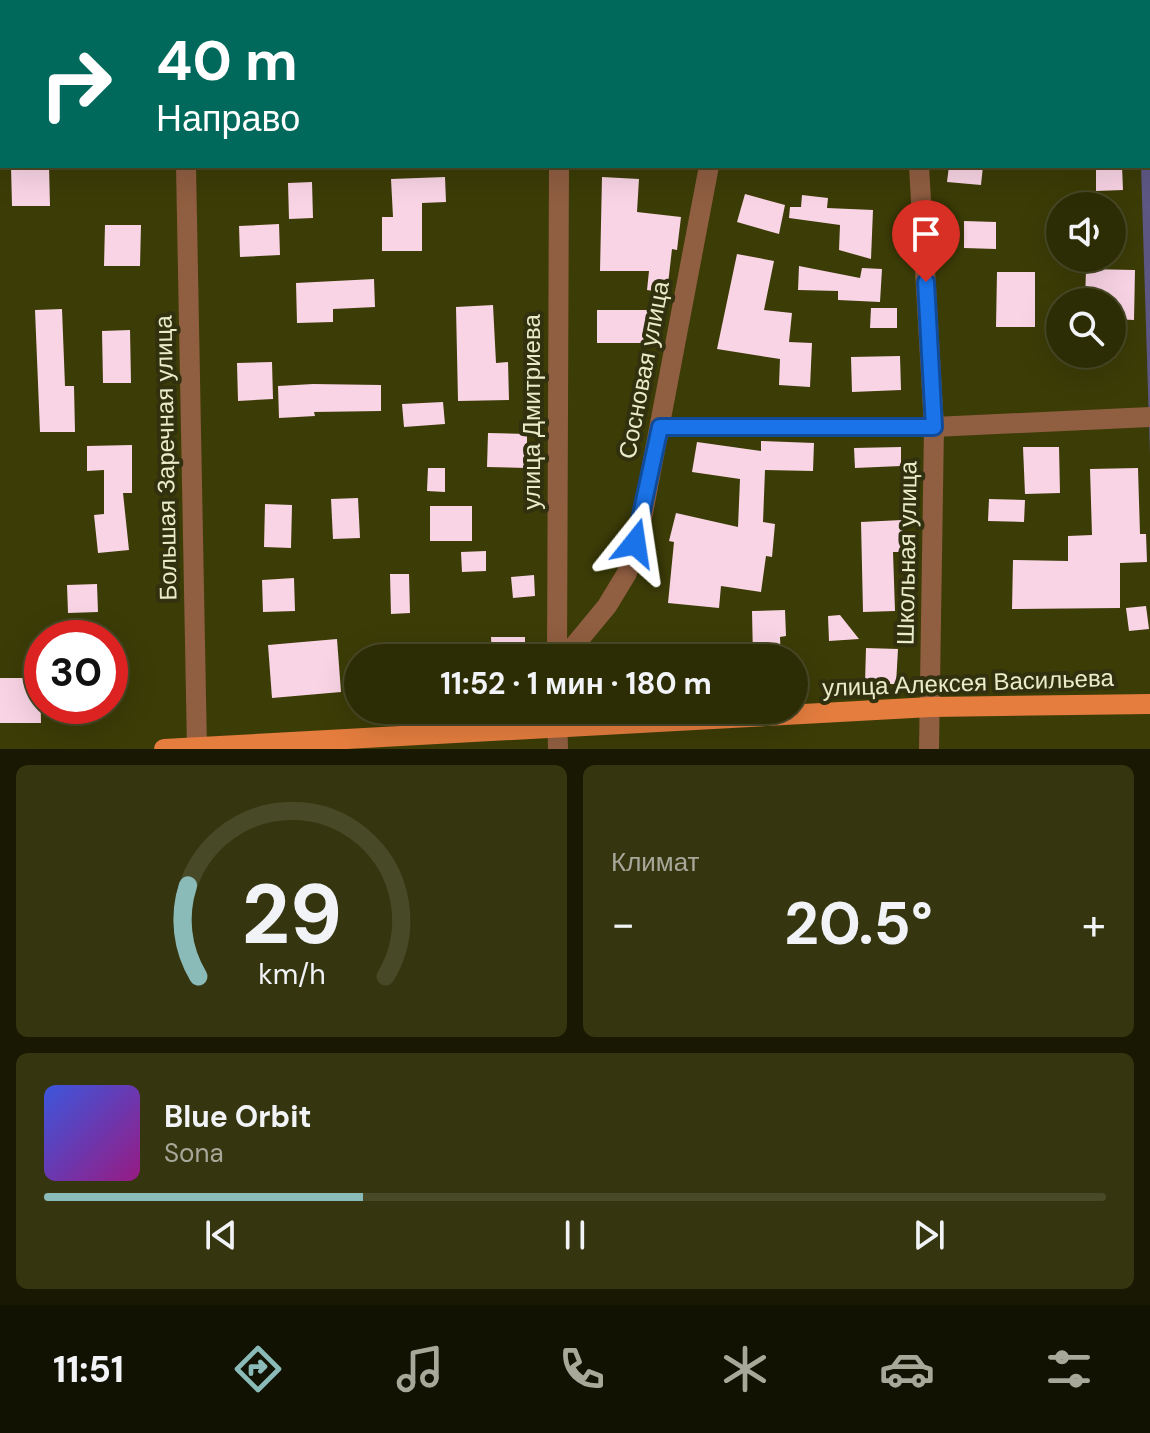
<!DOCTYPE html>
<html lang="ru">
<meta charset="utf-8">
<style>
body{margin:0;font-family:"DM Sans",sans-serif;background:#35350f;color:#f1f3f6;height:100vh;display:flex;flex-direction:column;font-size:30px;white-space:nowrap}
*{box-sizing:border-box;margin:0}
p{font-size:26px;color:#a7a89a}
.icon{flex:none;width:44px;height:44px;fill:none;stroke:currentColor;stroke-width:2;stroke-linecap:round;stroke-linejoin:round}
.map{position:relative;height:749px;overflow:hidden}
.panel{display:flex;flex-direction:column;gap:16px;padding:16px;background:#191903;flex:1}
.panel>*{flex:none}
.hud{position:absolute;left:0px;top:0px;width:1150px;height:168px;box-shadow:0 8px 32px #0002,0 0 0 2px #484927;background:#00695c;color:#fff;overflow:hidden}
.fabs{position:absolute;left:1046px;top:192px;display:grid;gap:16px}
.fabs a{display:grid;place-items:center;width:80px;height:80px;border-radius:50%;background:#2d2d05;box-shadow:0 8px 32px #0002,0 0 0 2px #484927;font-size:40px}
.speed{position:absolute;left:24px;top:620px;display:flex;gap:16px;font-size:40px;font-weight:700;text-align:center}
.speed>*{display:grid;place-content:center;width:104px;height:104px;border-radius:50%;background:#2d2d05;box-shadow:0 8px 32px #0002,0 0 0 2px #484927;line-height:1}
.speed .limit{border:12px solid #d22;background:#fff;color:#111}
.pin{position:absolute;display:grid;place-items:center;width:68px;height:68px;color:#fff;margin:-82px -34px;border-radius:50% 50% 50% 0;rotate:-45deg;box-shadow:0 0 8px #0007}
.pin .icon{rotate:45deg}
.me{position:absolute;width:88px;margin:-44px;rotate:15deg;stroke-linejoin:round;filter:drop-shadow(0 0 6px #0008)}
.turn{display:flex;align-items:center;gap:28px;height:168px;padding:0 24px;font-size:36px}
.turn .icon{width:104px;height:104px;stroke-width:2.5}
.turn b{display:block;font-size:56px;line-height:68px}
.big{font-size:60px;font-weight:700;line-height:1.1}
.panel .card{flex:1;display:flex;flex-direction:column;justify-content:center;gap:12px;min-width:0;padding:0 28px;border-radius:12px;background:#35350f}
.panel .dial{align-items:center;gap:0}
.dial svg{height:208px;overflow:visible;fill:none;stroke:#484927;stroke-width:7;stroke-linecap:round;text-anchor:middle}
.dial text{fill:#f1f3f6;stroke:none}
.song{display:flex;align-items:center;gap:24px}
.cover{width:96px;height:96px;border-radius:12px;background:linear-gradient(135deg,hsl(230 70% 55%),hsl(310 70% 35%))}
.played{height:8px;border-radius:4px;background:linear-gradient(90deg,#8bbbb9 30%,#484927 30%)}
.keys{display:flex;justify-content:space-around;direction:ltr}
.heat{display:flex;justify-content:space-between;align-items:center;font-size:44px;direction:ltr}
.panel .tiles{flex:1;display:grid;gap:16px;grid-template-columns:1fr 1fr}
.card:last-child{grid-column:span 2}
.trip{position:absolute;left:344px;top:644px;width:464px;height:80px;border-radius:40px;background:#2d2d05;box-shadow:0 8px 32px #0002,0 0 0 2px #484927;font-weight:700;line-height:80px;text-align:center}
.tab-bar{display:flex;height:128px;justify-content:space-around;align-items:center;background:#121202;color:#a7a89a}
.tab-bar .icon{width:56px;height:56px}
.tab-bar .current{color:#8bbbb9}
.tab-bar b{font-size:36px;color:#f1f3f6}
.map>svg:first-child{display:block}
.green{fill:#5d5784}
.building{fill:#f9d4e5}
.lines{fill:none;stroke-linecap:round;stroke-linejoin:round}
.minor{stroke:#905e41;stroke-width:20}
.major{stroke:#e47d3e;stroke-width:20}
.route-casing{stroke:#114b97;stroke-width:20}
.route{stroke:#1a73e8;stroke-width:14}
.labels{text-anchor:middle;stroke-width:8;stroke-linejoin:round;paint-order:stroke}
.street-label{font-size:24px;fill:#e9ebca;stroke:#31310f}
</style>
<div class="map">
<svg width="1150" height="749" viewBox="0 0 1150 749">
<rect width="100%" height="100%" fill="#3c3c07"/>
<path class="green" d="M 1137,0 L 1150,0 L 1150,456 L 1141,166 L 1148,166 L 1148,2 Z"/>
<g class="building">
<path d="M 11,166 L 49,166 L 50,206 L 12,206 Z"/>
<path d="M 949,166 L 983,166 L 981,185 L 947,182 Z"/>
<path d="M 1096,166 L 1122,166 L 1123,190 L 1096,191 Z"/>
<path d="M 445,177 L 446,202 L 422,203 L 422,251 L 382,251 L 382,217 L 393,217 L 391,179 Z"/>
<path d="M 602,177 L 639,179 L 637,212 L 681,217 L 677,250 L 672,249 L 667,293 L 647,290 L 649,271 L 600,271 Z"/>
<path d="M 312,182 L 313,218 L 289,219 L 288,183 Z"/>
<path d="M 745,194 L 785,205 L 779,234 L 737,222 Z"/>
<path d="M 802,195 L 828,198 L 827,208 L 873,210 L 871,259 L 839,250 L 840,225 L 789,218 L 790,207 L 801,207 Z"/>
<path d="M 964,221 L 996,222 L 996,249 L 964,248 Z"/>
<path d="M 279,224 L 280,255 L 240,257 L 239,226 Z"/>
<path d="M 105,225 L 141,225 L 140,266 L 104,266 Z"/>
<path d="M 737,254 L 774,261 L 764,310 L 792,313 L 789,342 L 812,343 L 810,387 L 779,385 L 780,359 L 717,349 Z"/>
<path d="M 799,266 L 860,278 L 862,268 L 882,269 L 880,302 L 838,300 L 838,291 L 798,290 Z"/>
<path d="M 1086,269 L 1135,270 L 1134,320 L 1112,319 L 1112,302 L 1085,302 Z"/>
<path d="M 997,272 L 1035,272 L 1035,327 L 996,327 Z"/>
<path d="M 374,279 L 375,307 L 333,309 L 333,322 L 297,323 L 296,283 Z"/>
<path d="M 493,305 L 496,363 L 508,362 L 509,400 L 458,401 L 456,307 Z"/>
<path d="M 871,308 L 897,308 L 897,328 L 870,328 Z"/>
<path d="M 62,309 L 65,386 L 74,386 L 75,432 L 40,432 L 35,310 Z"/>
<path d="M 597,310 L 652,310 L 653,343 L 597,343 Z"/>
<path d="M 130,330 L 131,383 L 103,383 L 102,331 Z"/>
<path d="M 900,356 L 901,390 L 852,392 L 851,357 Z"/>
<path d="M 272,362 L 273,399 L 238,401 L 237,363 Z"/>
<path d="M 313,384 L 381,385 L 381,411 L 314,412 L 315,416 L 279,418 L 278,386 Z"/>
<path d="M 443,402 L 445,424 L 404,427 L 402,404 Z"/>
<path d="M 488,433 L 527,434 L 527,468 L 487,467 Z"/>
<path d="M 761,441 L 814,443 L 813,471 L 765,470 L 763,522 L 775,524 L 772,557 L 766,556 L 761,592 L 721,586 L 719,608 L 668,603 L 674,542 L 669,541 L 676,513 L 738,527 L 740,479 L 692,472 L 697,442 L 761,451 Z"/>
<path d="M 132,445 L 132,493 L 123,493 L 129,550 L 98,553 L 94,515 L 104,514 L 104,470 L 87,471 L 87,446 Z"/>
<path d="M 901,447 L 901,466 L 855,468 L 854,448 Z"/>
<path d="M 1023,447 L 1059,447 L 1060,493 L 1025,494 Z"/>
<path d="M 428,468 L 445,468 L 445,492 L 427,491 Z"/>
<path d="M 1138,468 L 1140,534 L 1146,534 L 1147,562 L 1120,563 L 1120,608 L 1012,609 L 1013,560 L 1068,561 L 1068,536 L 1092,535 L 1090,469 Z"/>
<path d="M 358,498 L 360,538 L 333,539 L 331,499 Z"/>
<path d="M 989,499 L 1025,500 L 1024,522 L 988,521 Z"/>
<path d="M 265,504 L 292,505 L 291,548 L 264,547 Z"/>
<rect x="430" y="506" width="42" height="35"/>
<path d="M 902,520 L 904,552 L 893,552 L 895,611 L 863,612 L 861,522 Z"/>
<path d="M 486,551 L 486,571 L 462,572 L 461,552 Z"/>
<path d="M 390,574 L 409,574 L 410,613 L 391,614 Z"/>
<path d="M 534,575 L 535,596 L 513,598 L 511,577 Z"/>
<path d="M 294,578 L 295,611 L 263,612 L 262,580 Z"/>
<path d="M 97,584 L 98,612 L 68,613 L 67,585 Z"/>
<path d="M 1146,606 L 1149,629 L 1129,631 L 1126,608 Z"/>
<path d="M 785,610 L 786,636 L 780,637 L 781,658 L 753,658 L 752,611 Z"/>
<path d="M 840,615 L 859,639 L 829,641 L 828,616 Z"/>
<path d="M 491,637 L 525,637 L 525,658 L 492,658 Z"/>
<path d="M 337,639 L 341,692 L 272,698 L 268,645 Z"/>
<path d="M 866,648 L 898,649 L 896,684 L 865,684 Z"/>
<path d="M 0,678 L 40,678 L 41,723 L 0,723 Z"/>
</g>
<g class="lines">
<g class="minor">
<path d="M 184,0 L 184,2"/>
<path d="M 559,0 L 559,2"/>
<path d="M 741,2 L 741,0"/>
<path d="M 934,2 L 935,0"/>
<path d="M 0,117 L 2,117"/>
<path d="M 186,166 L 197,749"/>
<path d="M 919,166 L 934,427 L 929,749"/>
<path d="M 660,427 L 934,427 L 1150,417"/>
<path d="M 557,658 L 559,166"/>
<path d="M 564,658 L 607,606 L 627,573 L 643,513 L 709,166"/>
<path d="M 557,710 L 558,749"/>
</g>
<path class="major" d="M 164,749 L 931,707 L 1150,704"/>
</g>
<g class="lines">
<g class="route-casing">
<path id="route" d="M 635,543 L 660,427 L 934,427 L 926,282"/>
</g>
<use href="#route" class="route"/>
</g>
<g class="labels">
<g class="street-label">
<text transform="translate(644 370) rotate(-79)" y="8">Сосновая улица</text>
<text transform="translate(532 412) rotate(-90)" y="8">улица Дмитриева</text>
<text transform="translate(166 458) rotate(-91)" y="8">Большая Заречная улица</text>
<text transform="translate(907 553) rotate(-89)" y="8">Школьная улица</text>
<text transform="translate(968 683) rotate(-2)" y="8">улица Алексея Васильева</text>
</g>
</g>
</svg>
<div class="fabs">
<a><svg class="icon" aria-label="sound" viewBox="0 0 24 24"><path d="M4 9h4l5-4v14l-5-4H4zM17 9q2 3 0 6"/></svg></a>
<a><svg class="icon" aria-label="search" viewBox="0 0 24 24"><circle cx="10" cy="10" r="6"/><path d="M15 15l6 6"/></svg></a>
</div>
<div class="speed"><div class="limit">30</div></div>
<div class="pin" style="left:926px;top:282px;background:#d93025"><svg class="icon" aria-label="arrive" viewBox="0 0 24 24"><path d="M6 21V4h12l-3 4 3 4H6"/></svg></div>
<svg class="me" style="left:635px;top:543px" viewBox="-20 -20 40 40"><path d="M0-17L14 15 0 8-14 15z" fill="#1a73e8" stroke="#fff" stroke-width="4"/></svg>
<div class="trip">11:52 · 1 мин · 180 m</div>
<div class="hud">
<div class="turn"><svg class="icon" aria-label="right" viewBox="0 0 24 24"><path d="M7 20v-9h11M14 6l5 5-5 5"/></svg><div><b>40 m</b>Направо</div></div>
</div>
</div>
<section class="panel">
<div class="tiles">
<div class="card dial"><svg viewBox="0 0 100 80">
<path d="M14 69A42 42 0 1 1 86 69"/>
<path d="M14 69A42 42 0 0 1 10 34" stroke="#8bbbb9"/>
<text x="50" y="56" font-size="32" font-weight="700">29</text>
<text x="50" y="72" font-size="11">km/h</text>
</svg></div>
<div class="card"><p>Климат</p>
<div class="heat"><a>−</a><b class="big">20.5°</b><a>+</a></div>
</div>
<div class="card">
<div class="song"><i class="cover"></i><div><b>Blue Orbit</b><p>Sona</p></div></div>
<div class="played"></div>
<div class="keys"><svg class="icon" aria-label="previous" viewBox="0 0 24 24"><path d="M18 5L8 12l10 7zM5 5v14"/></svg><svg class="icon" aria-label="pause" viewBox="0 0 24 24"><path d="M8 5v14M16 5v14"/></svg><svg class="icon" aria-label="next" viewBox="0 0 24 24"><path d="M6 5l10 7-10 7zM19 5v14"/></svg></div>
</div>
</div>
</section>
<nav class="tab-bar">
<b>11:51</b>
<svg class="icon current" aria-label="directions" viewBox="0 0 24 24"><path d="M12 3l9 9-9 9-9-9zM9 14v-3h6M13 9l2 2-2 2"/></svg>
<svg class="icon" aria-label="music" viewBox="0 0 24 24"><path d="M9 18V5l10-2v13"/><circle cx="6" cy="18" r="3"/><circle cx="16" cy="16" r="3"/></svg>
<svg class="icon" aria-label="phone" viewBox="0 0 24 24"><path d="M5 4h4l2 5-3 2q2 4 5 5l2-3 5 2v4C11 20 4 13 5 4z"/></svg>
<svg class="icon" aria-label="climate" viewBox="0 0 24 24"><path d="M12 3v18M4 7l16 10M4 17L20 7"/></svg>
<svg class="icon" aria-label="car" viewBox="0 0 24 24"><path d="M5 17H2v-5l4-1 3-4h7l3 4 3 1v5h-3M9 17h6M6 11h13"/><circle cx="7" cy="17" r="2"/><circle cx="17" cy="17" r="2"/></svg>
<svg class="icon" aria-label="filters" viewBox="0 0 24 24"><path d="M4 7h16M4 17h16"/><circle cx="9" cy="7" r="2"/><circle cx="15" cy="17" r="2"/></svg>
</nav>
